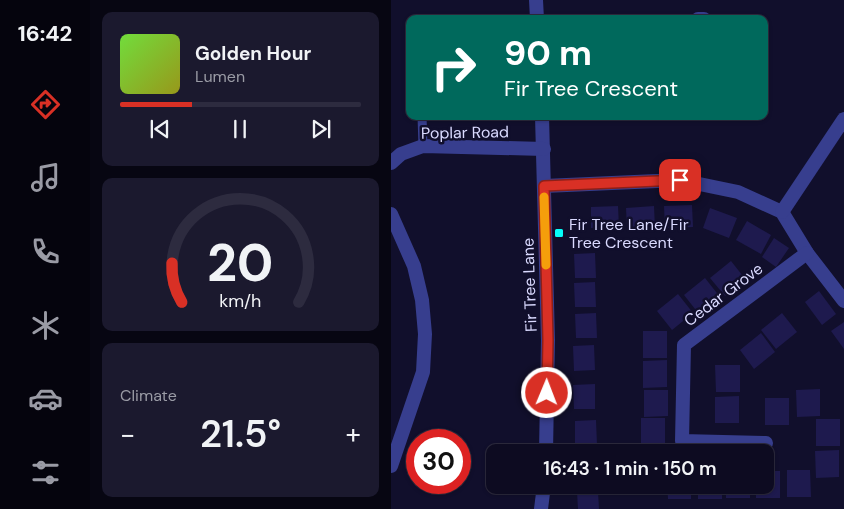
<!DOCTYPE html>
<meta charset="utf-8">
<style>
body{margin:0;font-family:"DM Sans",sans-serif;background:#1b192e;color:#f1f3f6;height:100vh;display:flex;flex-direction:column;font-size:19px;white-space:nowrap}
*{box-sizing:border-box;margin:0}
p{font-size:16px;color:#9a9ba5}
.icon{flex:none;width:28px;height:28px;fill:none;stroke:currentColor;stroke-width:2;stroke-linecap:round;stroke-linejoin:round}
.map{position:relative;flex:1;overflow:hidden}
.sheet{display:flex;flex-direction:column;gap:12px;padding:12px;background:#070612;width:301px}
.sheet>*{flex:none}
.hud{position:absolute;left:15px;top:15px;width:362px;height:105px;border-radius:10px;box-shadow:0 1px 4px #0004,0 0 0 1px #2d2b3f;background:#00695c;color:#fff;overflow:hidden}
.speed{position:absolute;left:15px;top:429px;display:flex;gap:10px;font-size:25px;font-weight:700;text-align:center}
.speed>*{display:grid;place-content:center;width:65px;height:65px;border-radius:50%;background:#0d0b21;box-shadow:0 1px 4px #0004,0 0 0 1px #2d2b3f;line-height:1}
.speed .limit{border:8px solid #d22;background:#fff;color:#111}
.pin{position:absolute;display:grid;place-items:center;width:42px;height:42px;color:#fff;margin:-21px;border-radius:10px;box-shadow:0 2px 8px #0006}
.me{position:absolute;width:55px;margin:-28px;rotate:1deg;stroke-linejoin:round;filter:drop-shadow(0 0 4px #0008)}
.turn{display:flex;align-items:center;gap:18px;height:105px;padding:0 15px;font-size:22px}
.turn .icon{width:65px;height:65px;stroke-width:2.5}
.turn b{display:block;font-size:35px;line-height:42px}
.big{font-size:38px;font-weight:600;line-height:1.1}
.sheet .tile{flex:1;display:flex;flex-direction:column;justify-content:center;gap:8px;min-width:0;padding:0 18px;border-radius:10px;background:#1b192e}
.sheet .dial{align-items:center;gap:0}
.dial svg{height:130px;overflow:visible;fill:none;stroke:#2d2b3f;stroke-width:7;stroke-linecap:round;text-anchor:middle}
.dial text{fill:#f1f3f6;stroke:none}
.song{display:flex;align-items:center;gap:15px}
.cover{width:60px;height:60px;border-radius:8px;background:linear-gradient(135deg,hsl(100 70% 55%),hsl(60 70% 35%))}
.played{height:5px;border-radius:2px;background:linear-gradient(90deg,#d93025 30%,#2d2b3f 30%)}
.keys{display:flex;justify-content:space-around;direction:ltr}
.heat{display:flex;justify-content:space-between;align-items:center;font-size:28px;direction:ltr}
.trip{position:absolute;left:95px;top:444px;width:288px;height:50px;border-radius:10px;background:#0d0b21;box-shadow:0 1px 4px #0004,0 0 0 1px #2d2b3f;font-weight:600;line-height:50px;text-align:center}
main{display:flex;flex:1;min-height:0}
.tab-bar{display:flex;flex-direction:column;width:90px;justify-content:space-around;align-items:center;background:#05040d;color:#9a9ba5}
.tab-bar .icon{width:35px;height:35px}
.tab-bar .on{color:#d93025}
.tab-bar b{font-size:22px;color:#f1f3f6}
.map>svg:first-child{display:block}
.building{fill:#1e1a4e}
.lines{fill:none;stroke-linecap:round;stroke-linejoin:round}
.service{stroke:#373e8e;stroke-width:9}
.minor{stroke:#373e8e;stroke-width:14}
.route-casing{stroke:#8d1f18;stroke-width:12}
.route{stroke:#d93025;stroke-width:9}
.slow{stroke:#f59e0b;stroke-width:9}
.poi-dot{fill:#06fffb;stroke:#110f2c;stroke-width:2}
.labels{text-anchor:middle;stroke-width:5;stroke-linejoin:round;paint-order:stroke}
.street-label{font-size:16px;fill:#dadaff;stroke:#110f2c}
.poi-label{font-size:16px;fill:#dadaff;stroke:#110f2c;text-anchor:start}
</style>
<main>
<nav class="tab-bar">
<b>16:42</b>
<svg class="icon on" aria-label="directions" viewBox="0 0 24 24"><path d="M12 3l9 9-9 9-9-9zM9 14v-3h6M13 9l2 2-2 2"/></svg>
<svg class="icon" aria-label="music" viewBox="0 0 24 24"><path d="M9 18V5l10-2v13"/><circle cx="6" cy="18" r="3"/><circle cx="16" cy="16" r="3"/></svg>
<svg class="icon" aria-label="phone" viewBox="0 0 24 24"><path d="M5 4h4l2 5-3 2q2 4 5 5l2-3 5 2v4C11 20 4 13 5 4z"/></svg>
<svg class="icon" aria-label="climate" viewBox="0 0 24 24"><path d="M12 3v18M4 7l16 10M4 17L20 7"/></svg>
<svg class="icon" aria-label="car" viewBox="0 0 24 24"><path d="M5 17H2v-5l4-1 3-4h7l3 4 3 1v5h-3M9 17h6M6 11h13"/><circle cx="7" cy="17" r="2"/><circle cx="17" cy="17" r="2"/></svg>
<svg class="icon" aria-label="filters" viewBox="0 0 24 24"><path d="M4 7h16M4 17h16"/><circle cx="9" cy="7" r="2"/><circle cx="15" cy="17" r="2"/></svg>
</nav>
<section class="sheet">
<div class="tile">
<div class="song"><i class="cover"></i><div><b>Golden Hour</b><p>Lumen</p></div></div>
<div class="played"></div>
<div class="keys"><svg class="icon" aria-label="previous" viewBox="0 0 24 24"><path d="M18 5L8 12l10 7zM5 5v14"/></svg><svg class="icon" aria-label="pause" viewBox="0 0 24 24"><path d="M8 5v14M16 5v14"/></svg><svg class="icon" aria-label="next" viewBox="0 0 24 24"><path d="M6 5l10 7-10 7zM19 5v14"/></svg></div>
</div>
<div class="tile dial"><svg viewBox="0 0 100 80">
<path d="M14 69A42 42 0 1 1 86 69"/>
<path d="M14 69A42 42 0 0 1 8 45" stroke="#d93025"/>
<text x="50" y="56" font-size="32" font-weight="700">20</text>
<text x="50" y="72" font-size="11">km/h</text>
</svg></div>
<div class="tile"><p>Climate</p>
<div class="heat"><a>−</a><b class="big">21.5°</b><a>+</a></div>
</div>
</section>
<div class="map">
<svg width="453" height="509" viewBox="0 0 453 509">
<rect width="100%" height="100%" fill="#110f2c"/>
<g class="building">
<path d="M 301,205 L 302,227 L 274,228 L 273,206 Z"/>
<path d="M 227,206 L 228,227 L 200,228 L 200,207 Z"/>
<path d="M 263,206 L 264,228 L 236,229 L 235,208 Z"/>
<path d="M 319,208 L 346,218 L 338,238 L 312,228 Z"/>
<path d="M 356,221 L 380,235 L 370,254 L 345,240 Z"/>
<path d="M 383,238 L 398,248 L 385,267 L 371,257 Z"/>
<path d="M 204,253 L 205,278 L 184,278 L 183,254 Z"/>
<path d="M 340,261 L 355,280 L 334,296 L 319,278 Z"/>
<path d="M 314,278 L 329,297 L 308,314 L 293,295 Z"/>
<path d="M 204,282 L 205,307 L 184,307 L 183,283 Z"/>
<path d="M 428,291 L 445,314 L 431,325 L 414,302 Z"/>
<path d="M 287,294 L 302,313 L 281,330 L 266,311 Z"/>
<path d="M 205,313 L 206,338 L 185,338 L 184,314 Z"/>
<path d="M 391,313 L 406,332 L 385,349 L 370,330 Z"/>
<path d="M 453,322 L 453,349 L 440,331 Z"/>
<rect x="252" y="331" width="24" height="27"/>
<path d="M 370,333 L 384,352 L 363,369 L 349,350 Z"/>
<path d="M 203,345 L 204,370 L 183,371 L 182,346 Z"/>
<path d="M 276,360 L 276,387 L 252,388 L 252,361 Z"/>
<path d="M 324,365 L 349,365 L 349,392 L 325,392 Z"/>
<path d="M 204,384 L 204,409 L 183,409 L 182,385 Z"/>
<path d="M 429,389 L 429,416 L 406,417 L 405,390 Z"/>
<path d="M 253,390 L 277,390 L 277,416 L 253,417 Z"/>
<path d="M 348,396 L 348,423 L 324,423 L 324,397 Z"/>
<rect x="374" y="398" width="24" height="27"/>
<rect x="250" y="418" width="24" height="27"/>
<rect x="425" y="419" width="24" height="27"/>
<path d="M 205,420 L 206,445 L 184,445 L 184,421 Z"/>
<path d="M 448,450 L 448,477 L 425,478 L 424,451 Z"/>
<path d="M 396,470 L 419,470 L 420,497 L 396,497 Z"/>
<path d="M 374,471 L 389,471 L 389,498 L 365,498 L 365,485 L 374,485 Z"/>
<path d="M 276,485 L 300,485 L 300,499 L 277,499 Z"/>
<rect x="307" y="485" width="24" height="14"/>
<rect x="335" y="485" width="24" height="13"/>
<path d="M 207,491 L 208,509 L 187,509 L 186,492 Z"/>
</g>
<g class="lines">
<path class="service" d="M 31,116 L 32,146"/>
<g class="minor">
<path d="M 145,0 L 146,19"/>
<path d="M 307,19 L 313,19"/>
<path d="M 151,116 L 157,340 L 155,452"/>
<path d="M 0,163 L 10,154 L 32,146 L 153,149"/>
<path d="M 153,186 L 289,180 L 347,192 L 391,212 L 416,253 L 453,301"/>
<path d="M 391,212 L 453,119"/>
<path d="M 0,214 L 23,266 L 31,300 L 34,334 L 32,372 L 0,466"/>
<path d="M 375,443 L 291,441 L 293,345 L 416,253"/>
<path d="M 150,509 L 153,485"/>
</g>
</g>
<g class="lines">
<g class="route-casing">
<path id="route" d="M 156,393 L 157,340 L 153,186 L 289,180"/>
</g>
<use href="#route" class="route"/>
<path class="slow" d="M 153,197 L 155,265"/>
</g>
<rect class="poi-dot" x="163" y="228" width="10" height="10" rx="2.5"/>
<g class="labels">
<g class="street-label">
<text transform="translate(74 132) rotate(-1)" y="6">Poplar Road</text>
<text transform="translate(138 285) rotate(-92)" y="6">Fir Tree Lane</text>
<text transform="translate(332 294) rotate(-37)" y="6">Cedar Grove</text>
</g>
<g class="poi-label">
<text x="178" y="230">Fir Tree Lane/Fir<tspan x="178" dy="18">Tree Crescent</tspan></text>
</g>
</g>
</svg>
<div class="speed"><div class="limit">30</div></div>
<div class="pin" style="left:289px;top:180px;background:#d93025"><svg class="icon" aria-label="arrive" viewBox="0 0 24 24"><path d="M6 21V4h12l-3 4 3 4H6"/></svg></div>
<svg class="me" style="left:156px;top:393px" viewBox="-20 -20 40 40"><circle r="17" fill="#d93025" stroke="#fff" stroke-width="3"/><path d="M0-11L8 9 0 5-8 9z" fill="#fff"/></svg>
<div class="trip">16:43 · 1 min · 150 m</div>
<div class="hud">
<div class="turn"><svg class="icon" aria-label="right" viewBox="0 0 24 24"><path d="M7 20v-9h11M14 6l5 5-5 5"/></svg><div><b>90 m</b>Fir Tree Crescent</div></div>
</div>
</div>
</main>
